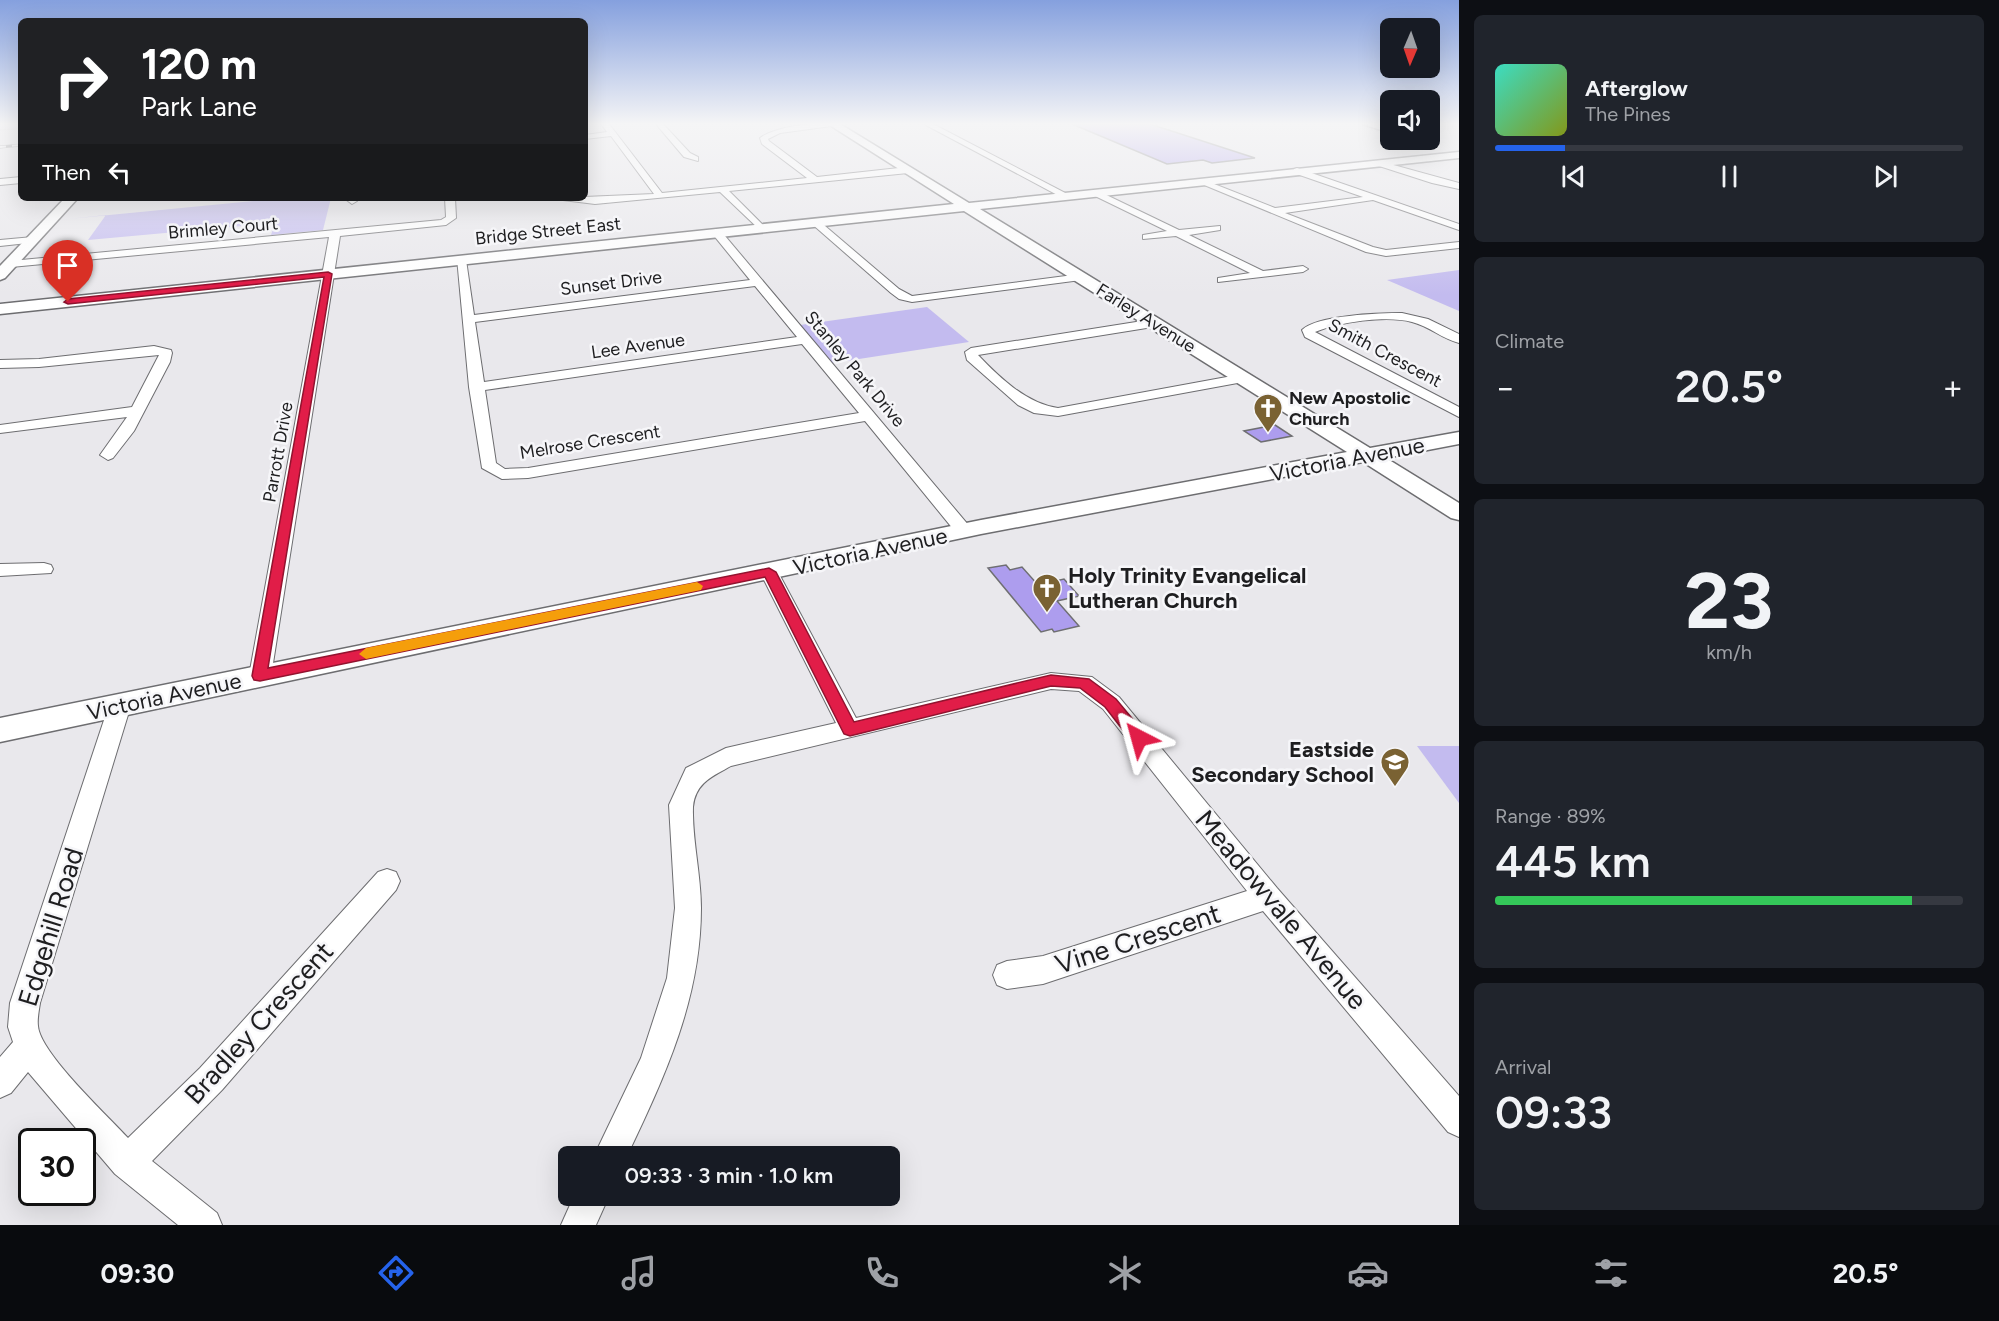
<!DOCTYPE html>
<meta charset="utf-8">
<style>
body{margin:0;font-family:Figtree,sans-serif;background:#20242c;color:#f1f3f6;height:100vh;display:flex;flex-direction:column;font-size:22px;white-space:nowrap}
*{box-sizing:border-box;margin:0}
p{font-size:20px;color:#9ea1a6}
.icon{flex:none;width:33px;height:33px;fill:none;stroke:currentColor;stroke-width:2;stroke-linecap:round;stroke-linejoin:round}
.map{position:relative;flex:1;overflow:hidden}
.details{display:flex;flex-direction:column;gap:15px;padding:15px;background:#0d0f14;width:540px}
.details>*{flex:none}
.top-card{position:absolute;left:18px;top:18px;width:570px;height:183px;border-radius:9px;box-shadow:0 6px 24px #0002;background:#202124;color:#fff;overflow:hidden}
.needle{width:39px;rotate:182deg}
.buttons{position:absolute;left:1380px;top:18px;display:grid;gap:12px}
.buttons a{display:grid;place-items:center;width:60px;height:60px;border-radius:9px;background:#171b24;box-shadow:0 6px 24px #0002;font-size:30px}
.speed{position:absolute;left:18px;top:1128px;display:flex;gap:12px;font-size:30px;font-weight:700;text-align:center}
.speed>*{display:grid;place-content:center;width:78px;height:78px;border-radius:50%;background:#171b24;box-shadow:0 6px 24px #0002;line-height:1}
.speed .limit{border:3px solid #111;border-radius:9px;background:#fff;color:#111}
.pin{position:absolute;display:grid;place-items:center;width:51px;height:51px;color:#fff;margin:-62px -26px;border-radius:50% 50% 50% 0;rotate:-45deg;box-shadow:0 0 6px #0007}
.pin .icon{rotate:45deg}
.me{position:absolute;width:66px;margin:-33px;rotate:321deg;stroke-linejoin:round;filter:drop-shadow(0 0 4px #0008)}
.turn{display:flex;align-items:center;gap:21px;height:126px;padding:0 24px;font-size:27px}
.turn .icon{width:78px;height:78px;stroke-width:2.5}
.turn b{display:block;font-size:42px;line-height:51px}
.then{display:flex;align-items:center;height:57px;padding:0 24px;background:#0003;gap:12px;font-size:22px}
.big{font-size:45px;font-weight:600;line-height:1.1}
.details .card{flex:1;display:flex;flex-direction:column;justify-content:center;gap:9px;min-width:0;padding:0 21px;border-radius:9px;background:#20242c}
.details .dial{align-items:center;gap:0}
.dial b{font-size:78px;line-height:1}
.song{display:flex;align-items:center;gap:18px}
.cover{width:72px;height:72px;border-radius:9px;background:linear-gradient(135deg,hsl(170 70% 55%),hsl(70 70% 35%))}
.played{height:6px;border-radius:3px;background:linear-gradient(90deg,#2563eb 15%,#363941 15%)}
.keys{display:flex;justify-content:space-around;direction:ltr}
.heat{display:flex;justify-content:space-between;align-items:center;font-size:33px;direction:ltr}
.charge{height:9px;border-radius:4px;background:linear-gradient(90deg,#34c759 89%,#363941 0)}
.trip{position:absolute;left:558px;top:1146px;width:342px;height:60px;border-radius:9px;background:#171b24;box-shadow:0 6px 24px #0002;font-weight:600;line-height:60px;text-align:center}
.tab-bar{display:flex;height:96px;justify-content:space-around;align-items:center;background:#090b0e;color:#9ea1a6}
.tab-bar .icon{width:42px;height:42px}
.tab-bar .on{color:#2563eb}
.tab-bar b{font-size:27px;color:#f1f3f6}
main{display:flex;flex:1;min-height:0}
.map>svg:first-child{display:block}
.green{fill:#c3bbef}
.building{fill:#ad9dee;stroke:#6f6f72;stroke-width:1.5}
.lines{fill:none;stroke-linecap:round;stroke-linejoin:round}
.street-casing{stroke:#6d6d70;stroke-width:2}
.secondary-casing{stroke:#6d6d70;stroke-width:3}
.primary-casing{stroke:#c4c4c5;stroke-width:3}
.street{fill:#fff;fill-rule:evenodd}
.secondary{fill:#fff;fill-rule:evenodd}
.primary{fill:#ddd7ff;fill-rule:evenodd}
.rail-casing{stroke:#5c5c5f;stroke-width:3}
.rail{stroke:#f6f6f9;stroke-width:2;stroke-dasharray:6;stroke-linecap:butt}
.route{fill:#e11d48;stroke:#92132f;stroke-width:1.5}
.slow{fill:#f59e0b}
.labels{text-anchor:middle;stroke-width:5;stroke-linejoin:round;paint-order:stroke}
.far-street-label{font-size:18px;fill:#1e1e20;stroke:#f6f6f9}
.far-poi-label{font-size:18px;font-weight:bold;fill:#1e1e20;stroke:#f6f6f9;text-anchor:start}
.street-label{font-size:22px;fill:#1e1e20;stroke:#f6f6f9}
.poi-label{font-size:22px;font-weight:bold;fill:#1e1e20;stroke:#f6f6f9;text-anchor:start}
.near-street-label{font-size:27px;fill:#1e1e20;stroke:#f6f6f9}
</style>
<main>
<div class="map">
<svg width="1459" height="1225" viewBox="0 0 1459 1225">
<rect width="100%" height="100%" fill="#e9e8ec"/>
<g class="green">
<path d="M 283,198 L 331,198 L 323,230 L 271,235 L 275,223 L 88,240 L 106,215 L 68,219 Z"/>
<path d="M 1459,270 L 1459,311 L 1387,280 Z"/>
<path d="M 927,307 L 969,342 L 833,363 L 800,325 Z"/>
<path d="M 1417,746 L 1459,746 L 1459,803 Z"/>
</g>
<g class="building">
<path d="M 1072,124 L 1150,124 L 1255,158 L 1212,163 L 1203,160 L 1167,164 Z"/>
<path d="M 1275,425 L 1292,436 L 1261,442 L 1244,431 Z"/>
<path d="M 1006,565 L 1010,570 L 1022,567 L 1038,585 L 1064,579 L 1079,596 L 1057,601 L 1079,626 L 1054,632 L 1052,629 L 1041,632 L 988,568 Z"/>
</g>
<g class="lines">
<g class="street-casing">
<g id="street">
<path d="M 601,124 L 609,124 L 662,193 L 807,178 L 762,144 L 760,138 C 774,127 822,120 839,125 L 780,133 L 768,139 L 769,141 L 817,177 L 908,167 L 912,170 L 908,173 L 729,191 L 765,227 L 760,230 L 720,192 L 595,204 L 563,200 L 561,198 L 654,194 L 611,136 L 585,139 L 585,135 L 607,132 Z"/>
<path d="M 656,124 L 663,124 L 690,153 L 698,157 L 698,161 L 684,157 Z"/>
<path d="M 924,124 L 933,124 L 1071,196 L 1063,198 Z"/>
<path d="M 1379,161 L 1459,183 L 1459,189 L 1432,183 L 1376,165 L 1375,163 Z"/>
<path d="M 1297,168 L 1459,224 L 1459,230 L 1373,200 L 1285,213 L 1373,247 L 1386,250 L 1459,242 L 1459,248 L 1386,256 L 1366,252 L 1197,182 L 1204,180 L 1275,208 L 1363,197 L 1294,173 L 1294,169 Z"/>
<path d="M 21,177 L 21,183 L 0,185 L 0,179 Z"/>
<path d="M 1096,190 L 1179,230 L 1220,226 L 1220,230 L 1189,235 L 1263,271 L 1303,266 L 1308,269 L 1303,272 L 1218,282 L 1218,278 L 1250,273 L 1176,236 L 1143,239 L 1143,235 L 1167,231 L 1093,195 L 1092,193 Z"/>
<path d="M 344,198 L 354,198 L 357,201 L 352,204 Z"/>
<path d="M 445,198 L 455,198 L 456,218 L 446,225 L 340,236 L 271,676 L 267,682 L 260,684 L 253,682 L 249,676 L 329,237 L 11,267 L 6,264 L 11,261 L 441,220 L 446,217 Z"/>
<path d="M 812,220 L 818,220 L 899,289 L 912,296 L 1081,274 L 1087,277 L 1081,280 L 912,302 L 899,299 L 891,293 L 812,224 Z"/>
<path d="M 716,229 L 720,230 L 970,527 L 973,531 L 970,535 L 958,535 L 865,421 L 528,478 L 502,479 L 482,468 L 469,387 L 457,258 L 461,257 L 466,260 L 474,315 L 750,280 L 711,232 ZM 755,286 L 797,337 L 484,382 L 475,322 ZM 802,344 L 859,413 L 528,468 L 505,469 L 496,463 L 485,390 Z"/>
<path d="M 33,237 L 37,238 L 37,242 L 0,246 L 0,240 Z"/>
<path d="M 1402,313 L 1428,319 L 1459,334 L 1459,343 C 1442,339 1429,326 1412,322 C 1386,315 1339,322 1315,332 L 1459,407 L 1459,417 L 1305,337 L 1302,330 C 1317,315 1380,313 1402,313 Z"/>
<path d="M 1155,319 L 1159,320 L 1159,326 L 978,355 C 999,377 1027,404 1058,408 L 1243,374 L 1250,378 L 1243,382 L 1058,416 L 1034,413 L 1018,405 L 967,360 L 965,352 L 971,348 Z"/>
<path d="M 154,346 L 171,350 L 172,353 L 170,362 L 134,431 L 113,458 L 108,460 L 100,455 L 127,417 L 0,433 L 0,425 L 132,407 L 159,355 L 39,367 L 0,368 L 0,360 L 39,359 Z"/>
<path d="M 44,563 L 51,565 L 53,569 L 51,573 L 0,576 L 0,564 Z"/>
<path d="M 769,566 L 776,568 L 778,572 L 856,718 L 1051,673 L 1092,677 L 1119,697 L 1277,888 L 1459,1096 L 1459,1137 L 1448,1132 L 1263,911 L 1043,984 L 1007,989 L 997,985 L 993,975 L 997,965 L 1007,961 L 1043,956 L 1247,891 L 1103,709 L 1079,691 L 1051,689 L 731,766 C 713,776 695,783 693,807 C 692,840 701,874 701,908 C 701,999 665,1076 627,1156 L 594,1156 L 641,1058 L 667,978 L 675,908 L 669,805 L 686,768 L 726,748 L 836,723 L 760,572 L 762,568 Z"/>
<path d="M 120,697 L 128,699 L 131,705 L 40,1003 C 39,1010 37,1019 38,1026 C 40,1053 108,1116 128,1138 L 200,1068 L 378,872 L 387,869 L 396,872 L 400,881 L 396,890 L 222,1090 L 152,1161 L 217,1213 L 222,1225 L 178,1225 L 115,1174 L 28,1072 L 11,1093 L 0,1098 L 0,1057 L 13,1042 L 8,1027 L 10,1003 L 109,705 L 112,699 Z"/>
<path d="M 574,1196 L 609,1196 L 596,1225 L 561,1225 Z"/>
</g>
</g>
<g class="secondary-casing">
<g id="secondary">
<path d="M 828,124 L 840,124 L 969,203 L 1459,152 L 1459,158 L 980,209 L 1370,448 L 1459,432 L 1459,444 L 1386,458 L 1459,503 L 1459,520 L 1451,518 L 1363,462 L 981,534 L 0,742 L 0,718 L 981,520 L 1347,452 L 964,211 L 0,314 L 0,304 L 954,204 Z"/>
<path d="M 1363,124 L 1378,124 L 1390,127 L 1390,133 Z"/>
<path d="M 65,198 L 78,198 L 5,278 L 0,280 L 0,266 Z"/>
</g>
</g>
<g class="primary-casing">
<path id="primary" d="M 0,124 L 21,124 L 21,128 L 0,129 Z"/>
</g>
<use href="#street" class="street"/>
<use href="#secondary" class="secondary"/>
<use href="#primary" class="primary"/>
<g class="rail-casing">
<path id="rail" d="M 0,147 L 21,145"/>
</g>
<use href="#rail" class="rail"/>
</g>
<linearGradient id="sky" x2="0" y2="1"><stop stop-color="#85a0de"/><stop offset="0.42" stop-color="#f5f5f6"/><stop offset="1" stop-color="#f5f5f6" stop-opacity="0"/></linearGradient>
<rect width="1459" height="295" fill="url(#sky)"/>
<path class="route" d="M 328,272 L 332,274 L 268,668 L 769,568 L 776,572 L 854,722 L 1051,675 L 1089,679 L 1116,699 L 1145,734 L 1147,738 L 1145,743 L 1139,745 L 1133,743 L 1105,707 L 1080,688 L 1051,686 L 850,736 L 844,734 L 765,577 L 260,681 L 254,680 L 252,676 L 324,277 L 68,304 L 64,302 L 68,299 Z"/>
<path class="slow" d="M 697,582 L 703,586 L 701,590 L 366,659 L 359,654 L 366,648 Z"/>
<defs>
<g id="church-pin" transform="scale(1.5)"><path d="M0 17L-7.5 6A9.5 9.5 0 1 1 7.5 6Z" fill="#7a6233" stroke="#f6f6f9"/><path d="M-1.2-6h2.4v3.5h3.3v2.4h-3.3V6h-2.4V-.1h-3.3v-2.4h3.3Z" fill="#fff"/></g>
<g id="school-pin" transform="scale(1.5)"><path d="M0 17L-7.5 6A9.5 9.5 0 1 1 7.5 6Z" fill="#7a6233" stroke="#f6f6f9"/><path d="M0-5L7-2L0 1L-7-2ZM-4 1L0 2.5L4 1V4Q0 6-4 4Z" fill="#fff"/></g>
</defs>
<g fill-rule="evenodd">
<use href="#church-pin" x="1268" y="408"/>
<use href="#church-pin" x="1047" y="588"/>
<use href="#school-pin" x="1395" y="762"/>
</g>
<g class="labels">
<g class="far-street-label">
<text transform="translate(223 228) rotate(-5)" y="6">Brimley Court</text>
<text transform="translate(548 231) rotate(-6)" y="6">Bridge Street East</text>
<text transform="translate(611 283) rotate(-7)" y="6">Sunset Drive</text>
<text transform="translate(1146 318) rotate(32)" y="6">Farley Avenue</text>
<text transform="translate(638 346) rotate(-8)" y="6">Lee Avenue</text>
<text transform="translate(1385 353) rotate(28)" y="6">Smith Crescent</text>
<text transform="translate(855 369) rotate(50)" y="6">Stanley Park Drive</text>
<text transform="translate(590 442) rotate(-9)" y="6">Melrose Crescent</text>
<text transform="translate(278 452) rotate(-80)" y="6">Parrott Drive</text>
</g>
<g class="far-poi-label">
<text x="1289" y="404">New Apostolic<tspan x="1289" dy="21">Church</tspan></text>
</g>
<g class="street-label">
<text transform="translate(1347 459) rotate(-11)" y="8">Victoria Avenue</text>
<text transform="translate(870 551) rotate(-12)" y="8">Victoria Avenue</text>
<text transform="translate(164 696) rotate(-12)" y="8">Victoria Avenue</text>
</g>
<g class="poi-label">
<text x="1068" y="583">Holy Trinity Evangelical<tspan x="1068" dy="25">Lutheran Church</tspan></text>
<text x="1374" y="757" text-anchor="end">Eastside<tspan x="1374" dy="25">Secondary School</tspan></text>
</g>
<g class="near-street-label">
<text transform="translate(1281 910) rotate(50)" y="9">Meadowvale Avenue</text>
<text transform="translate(51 927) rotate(-73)" y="9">Edgehill Road</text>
<text transform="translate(1138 939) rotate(-18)" y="9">Vine Crescent</text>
<text transform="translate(259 1023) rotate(-48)" y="9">Bradley Crescent</text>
</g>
</g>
</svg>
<div class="buttons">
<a><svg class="needle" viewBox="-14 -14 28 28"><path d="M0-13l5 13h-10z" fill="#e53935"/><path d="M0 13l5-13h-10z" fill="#9ea1a6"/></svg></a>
<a><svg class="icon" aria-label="sound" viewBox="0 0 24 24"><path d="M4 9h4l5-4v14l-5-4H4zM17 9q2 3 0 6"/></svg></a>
</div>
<div class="speed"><div class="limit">30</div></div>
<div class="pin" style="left:68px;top:302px;background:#d93025"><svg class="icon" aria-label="arrive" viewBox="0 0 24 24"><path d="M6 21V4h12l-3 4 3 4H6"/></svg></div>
<svg class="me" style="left:1139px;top:738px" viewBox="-20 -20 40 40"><path d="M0-17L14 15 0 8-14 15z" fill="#e11d48" stroke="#fff" stroke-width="4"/></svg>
<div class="trip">09:33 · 3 min · 1.0 km</div>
<div class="top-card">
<div class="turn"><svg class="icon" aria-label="right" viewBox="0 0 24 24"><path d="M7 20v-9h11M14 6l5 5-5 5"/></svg><div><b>120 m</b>Park Lane</div></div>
<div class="then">Then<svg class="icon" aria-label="left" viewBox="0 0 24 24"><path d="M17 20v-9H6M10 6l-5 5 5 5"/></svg></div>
</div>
</div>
<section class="details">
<div class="card">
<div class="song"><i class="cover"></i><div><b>Afterglow</b><p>The Pines</p></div></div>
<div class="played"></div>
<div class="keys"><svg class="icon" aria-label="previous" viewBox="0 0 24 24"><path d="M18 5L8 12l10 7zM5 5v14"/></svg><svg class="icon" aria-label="pause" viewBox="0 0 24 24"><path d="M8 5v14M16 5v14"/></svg><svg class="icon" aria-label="next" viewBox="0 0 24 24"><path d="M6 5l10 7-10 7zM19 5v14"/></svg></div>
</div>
<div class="card"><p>Climate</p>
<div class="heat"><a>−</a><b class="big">20.5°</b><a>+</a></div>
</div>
<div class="card dial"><b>23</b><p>km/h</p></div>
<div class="card"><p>Range · 89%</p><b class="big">445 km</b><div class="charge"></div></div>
<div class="card"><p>Arrival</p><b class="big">09:33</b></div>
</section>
</main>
<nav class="tab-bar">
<b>09:30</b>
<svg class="icon on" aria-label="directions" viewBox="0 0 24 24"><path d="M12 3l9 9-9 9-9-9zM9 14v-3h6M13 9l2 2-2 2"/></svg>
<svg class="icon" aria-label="music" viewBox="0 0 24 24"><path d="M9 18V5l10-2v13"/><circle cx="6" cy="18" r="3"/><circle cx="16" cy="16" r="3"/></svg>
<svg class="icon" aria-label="phone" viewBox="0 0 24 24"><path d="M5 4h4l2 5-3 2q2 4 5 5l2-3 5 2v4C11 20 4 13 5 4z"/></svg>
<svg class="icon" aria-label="climate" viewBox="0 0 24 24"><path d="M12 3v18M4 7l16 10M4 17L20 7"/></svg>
<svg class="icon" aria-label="car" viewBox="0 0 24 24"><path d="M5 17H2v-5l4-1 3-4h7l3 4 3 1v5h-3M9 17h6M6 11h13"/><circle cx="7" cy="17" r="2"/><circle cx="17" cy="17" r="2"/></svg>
<svg class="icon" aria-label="filters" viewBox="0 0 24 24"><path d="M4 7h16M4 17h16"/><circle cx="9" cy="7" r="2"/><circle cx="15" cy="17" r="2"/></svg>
<b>20.5°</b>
</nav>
